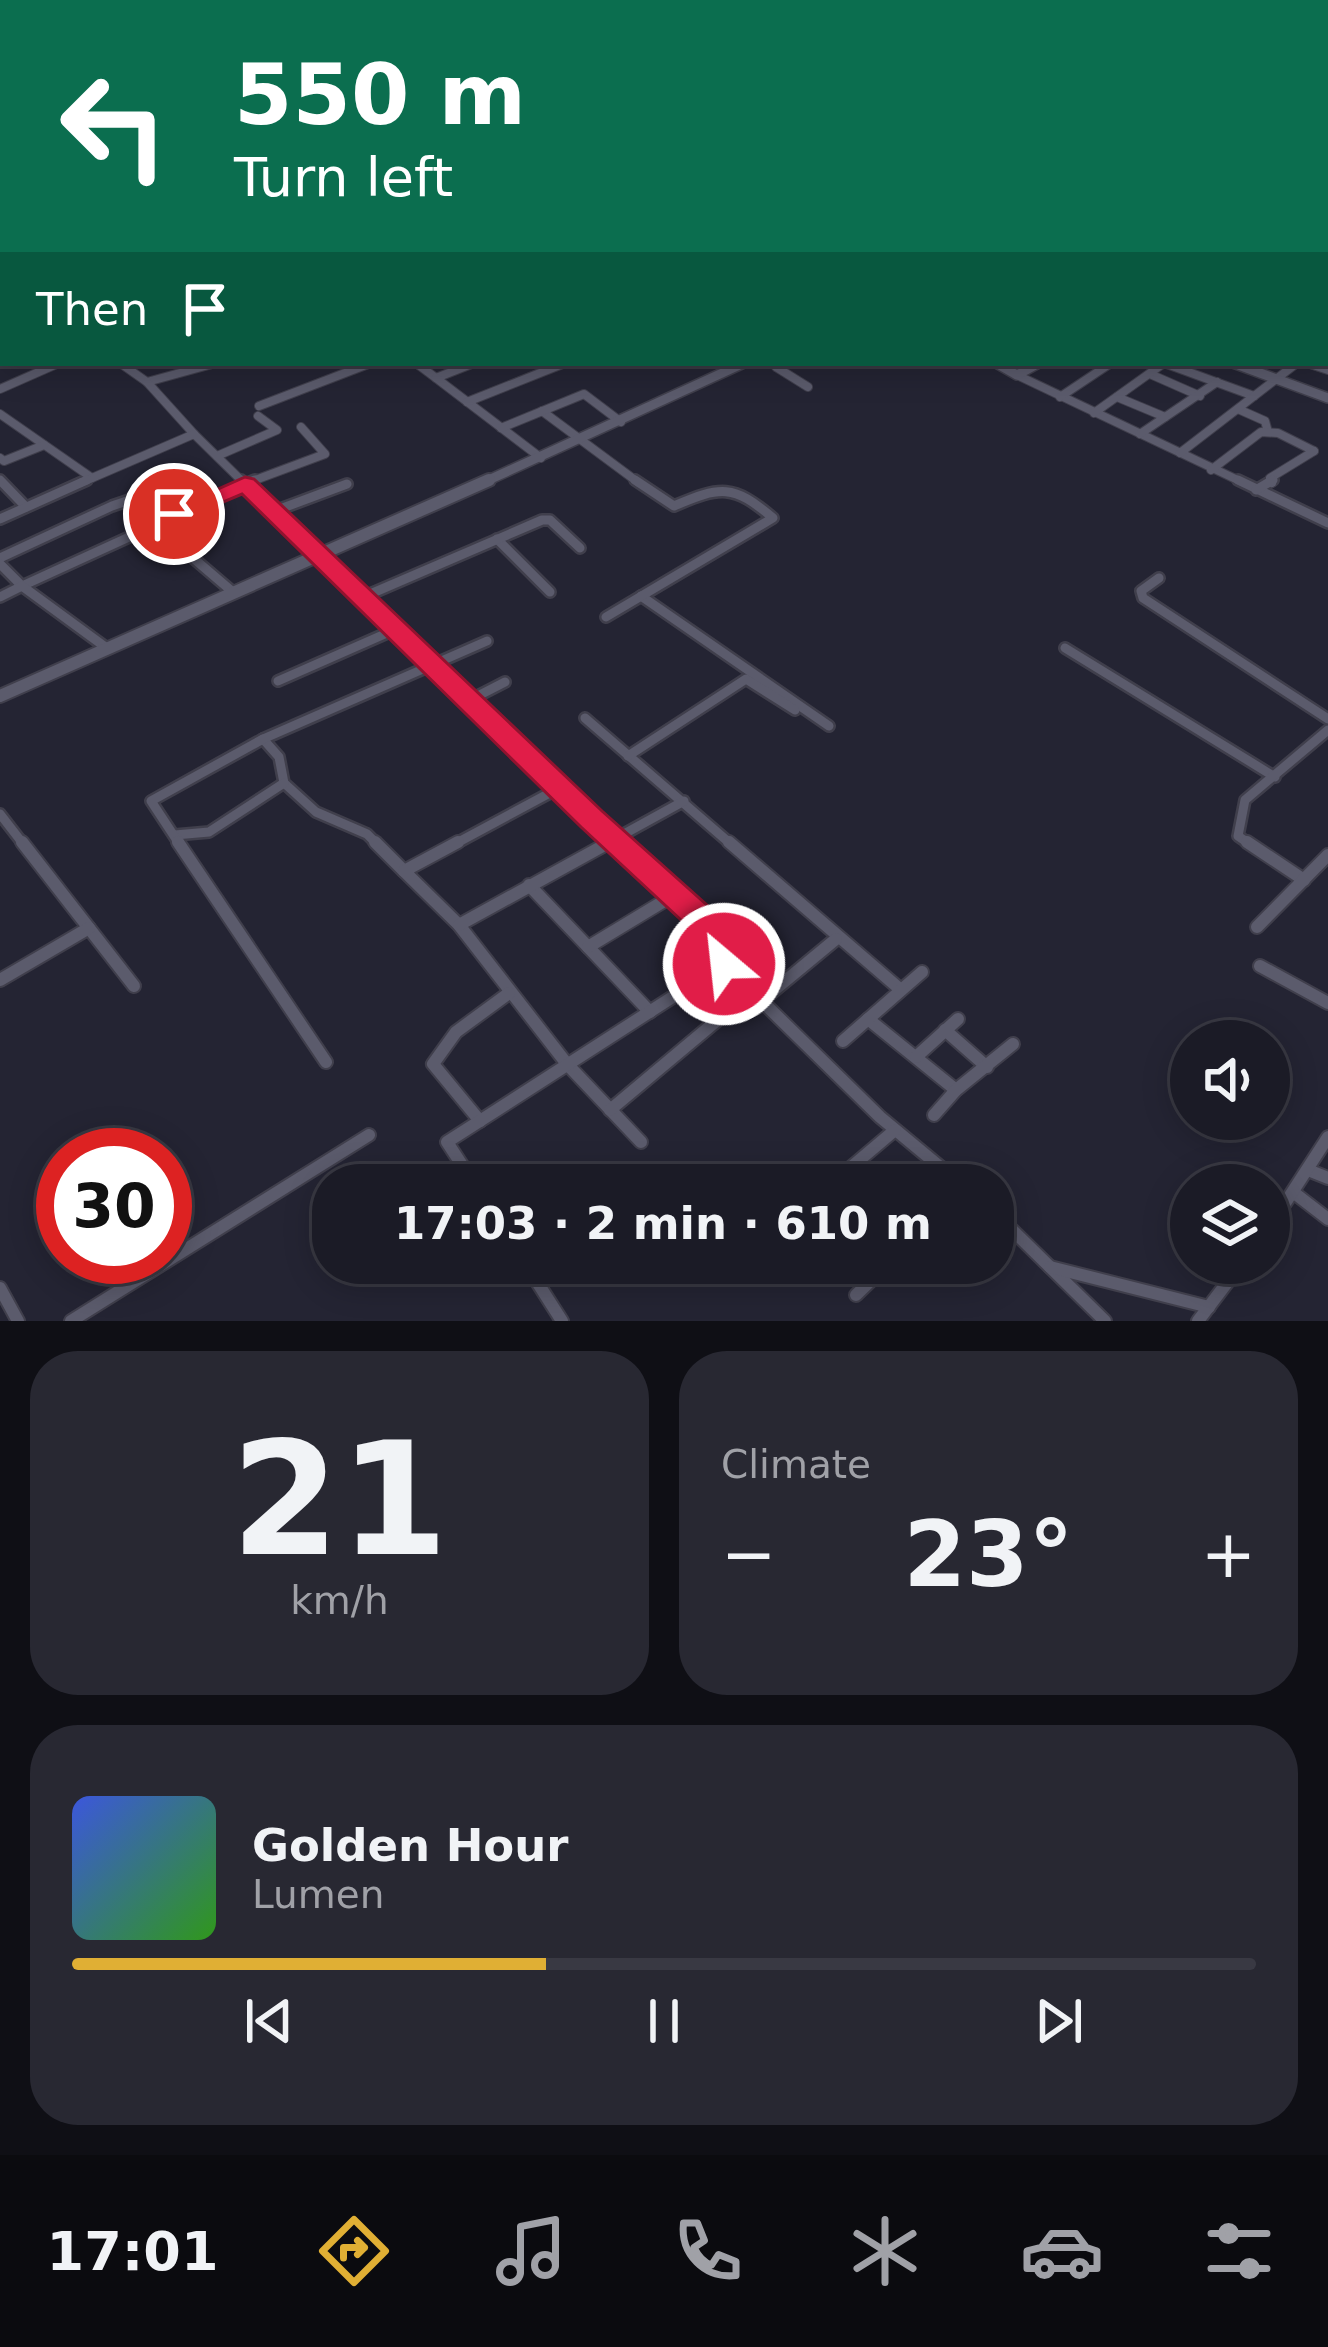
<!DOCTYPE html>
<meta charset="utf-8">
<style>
body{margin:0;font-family:"DejaVu Sans",sans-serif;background:#282832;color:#f1f3f6;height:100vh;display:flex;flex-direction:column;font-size:45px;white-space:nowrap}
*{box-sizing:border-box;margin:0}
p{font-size:39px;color:#a0a1a7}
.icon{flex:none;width:66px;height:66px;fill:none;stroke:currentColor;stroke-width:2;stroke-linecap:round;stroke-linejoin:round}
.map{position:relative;height:1321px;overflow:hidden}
.drawer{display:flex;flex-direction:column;gap:30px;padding:30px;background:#0f0f15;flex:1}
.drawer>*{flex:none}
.top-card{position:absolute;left:0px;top:0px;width:1329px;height:366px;box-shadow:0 6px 30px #0003,0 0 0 3px #393943;background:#0b6e4f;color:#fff;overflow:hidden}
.buttons{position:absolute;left:1170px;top:1020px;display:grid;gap:24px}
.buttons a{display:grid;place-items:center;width:120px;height:120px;border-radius:50%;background:#1b1b26;box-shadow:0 6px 30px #0003,0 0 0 3px #393943;font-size:60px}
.speed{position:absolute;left:36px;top:1128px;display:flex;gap:24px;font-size:60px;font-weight:700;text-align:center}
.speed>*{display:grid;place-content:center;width:156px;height:156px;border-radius:50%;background:#1b1b26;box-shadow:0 6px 30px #0003,0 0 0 3px #393943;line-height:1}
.speed .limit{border:18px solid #d22;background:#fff;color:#111}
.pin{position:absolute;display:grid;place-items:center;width:102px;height:102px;color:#fff;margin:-51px;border:6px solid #fff;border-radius:50%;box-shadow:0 3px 12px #0007}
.me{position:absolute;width:132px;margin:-66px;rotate:332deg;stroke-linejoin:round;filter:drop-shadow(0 0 9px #0008)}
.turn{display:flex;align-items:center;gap:42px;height:252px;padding:0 36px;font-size:54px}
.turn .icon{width:156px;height:156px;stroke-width:2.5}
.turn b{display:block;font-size:84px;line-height:102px}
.then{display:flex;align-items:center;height:114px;padding:0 36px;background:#0003;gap:24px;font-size:45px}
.big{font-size:90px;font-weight:800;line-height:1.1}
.drawer .card{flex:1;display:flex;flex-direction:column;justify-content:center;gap:18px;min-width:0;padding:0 42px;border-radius:48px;background:#282832}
.drawer .dial{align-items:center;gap:0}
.dial b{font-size:156px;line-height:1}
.song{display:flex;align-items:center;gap:36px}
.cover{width:144px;height:144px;border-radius:18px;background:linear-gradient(135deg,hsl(230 70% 55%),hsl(110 70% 35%))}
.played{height:12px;border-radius:6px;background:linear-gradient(90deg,#e0af34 40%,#393943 40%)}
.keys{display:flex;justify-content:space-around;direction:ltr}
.heat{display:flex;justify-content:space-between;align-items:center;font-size:66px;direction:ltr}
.drawer .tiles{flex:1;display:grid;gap:30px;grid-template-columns:1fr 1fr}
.card:last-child{grid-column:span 2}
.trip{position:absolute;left:312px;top:1164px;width:702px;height:120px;border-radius:48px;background:#1b1b26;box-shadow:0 6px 30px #0003,0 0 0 3px #393943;font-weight:800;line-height:120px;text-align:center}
.dock{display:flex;height:192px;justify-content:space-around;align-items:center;background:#0b0b0f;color:#a0a1a7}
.dock .icon{width:84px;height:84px}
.dock .selected{color:#e0af34}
.dock b{font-size:54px;color:#f1f3f6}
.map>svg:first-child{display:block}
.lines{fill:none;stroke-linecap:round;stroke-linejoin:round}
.street-far3-casing{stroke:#403f4c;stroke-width:8}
.street-far2-casing{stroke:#403f4c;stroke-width:10}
.street-far1-casing{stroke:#403f4c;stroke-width:14}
.street-casing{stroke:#403f4c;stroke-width:16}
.secondary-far2-casing{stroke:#403f4c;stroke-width:10}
.secondary-far1-casing{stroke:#403f4c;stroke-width:12}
.secondary-casing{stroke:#403f4c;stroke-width:16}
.primary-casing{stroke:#403f4c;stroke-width:10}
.street-far3{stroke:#5b5b6c;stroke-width:4.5}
.street-far2{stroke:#5b5b6c;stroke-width:8}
.street-far1{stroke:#5b5b6c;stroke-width:9}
.street{stroke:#5b5b6c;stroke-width:12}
.secondary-far2{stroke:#5b5b6c;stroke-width:8}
.secondary-far1{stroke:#5b5b6c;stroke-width:9}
.secondary{stroke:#5b5b6c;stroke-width:12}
.primary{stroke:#757754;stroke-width:8}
.route{fill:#e11d48;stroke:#92132f;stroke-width:3}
</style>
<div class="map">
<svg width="1328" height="1321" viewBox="0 0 1328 1321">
<rect width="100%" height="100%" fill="#242433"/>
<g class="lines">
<g class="street-far3-casing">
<g id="street-far3">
<path d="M 83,0 L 88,3"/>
<path d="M 176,0 L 180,3"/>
<path d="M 267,0 L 290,3"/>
<path d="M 470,0 L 475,3"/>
<path d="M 575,0 L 584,3"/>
<path d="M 788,0 L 799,3"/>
<path d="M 1142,0 L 1154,3"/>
<path d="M 859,1 L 890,3"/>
<path d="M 249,3 L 258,0"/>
<path d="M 333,3 L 348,0"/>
<path d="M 442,3 L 452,0"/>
<path d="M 598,3 L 606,0"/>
<path d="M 652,3 L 661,0"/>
<path d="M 710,3 L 718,0"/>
<path d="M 760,3 L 768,0"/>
<path d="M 811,3 L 818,0"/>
<path d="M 915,3 L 920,0"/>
<path d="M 957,3 L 962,0"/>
<path d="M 1041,3 L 1047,0"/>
<path d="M 1088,3 L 1094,0"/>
<path d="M 1167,3 L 1176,3"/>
</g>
</g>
<g class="street-far2-casing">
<g id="street-far2">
<path d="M 120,363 L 147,382 L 216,363"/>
<path d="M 416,363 L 436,378 L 474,363"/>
<path d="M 1164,363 L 1254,396"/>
<path d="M 1307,363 L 1328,370"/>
<path d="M 776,367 L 808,387"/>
<path d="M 1150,374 L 1200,396"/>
<path d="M 1017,375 L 1244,483"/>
<path d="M 436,378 L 541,458"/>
<path d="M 147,382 L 194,434"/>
<path d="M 0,389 L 59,363"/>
<path d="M 1060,397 L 1111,363"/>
<path d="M 1117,397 L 1165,417"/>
<path d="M 467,402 L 565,363"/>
<path d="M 259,406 L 371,363"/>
<path d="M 1238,409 L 1265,421 L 1268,432"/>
<path d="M 542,411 L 639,483"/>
<path d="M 1094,413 L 1164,363"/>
<path d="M 0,414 L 92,478 L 80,483"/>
<path d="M 501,428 L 584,394 L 621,422"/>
<path d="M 1140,434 L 1217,382"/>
<path d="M 1180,453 L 1297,363"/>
<path d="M 217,456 L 277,430 L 258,416"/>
<path d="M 0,458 L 4,461 L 44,445"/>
<path d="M 1211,470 L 1261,432 L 1278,433 L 1314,451"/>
<path d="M 92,478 L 194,434 L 244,483"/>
<path d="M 247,483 L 325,454 L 301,427"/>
<path d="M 1272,483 L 1270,478 L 1314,451"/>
</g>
</g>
<g class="street-far1-casing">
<g id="street-far1">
<path d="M 0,480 L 26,507"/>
<path d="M 241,480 L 245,484 L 255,480"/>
<path d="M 1238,480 L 1328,523"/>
<path d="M 1256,490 L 1273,480"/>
<path d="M 272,512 L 347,484"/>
<path d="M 174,514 L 165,534 L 234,593"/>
<path d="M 0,519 L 87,480"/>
<path d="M 497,539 L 550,592"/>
<path d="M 0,558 L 112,506 L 168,487 L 176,488 L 194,506"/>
<path d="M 0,564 L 22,586 L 245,484 L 620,845"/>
<path d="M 1159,578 L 1141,591 L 1143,598 L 1328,719"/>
<path d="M 641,596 L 829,726"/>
<path d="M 0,597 L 22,586 L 108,649"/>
<path d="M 361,598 L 542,520 L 550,520 L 580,548"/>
<path d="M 606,617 L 773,518 C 733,484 721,486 674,506 L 635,480"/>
<path d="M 1065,648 L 1275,777"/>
<path d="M 278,681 L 394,630"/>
<path d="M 468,701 L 505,682"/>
<path d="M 585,718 L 732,845"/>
<path d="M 263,739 L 279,757 L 284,783 L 316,812 L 367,834 L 378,845"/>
<path d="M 628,756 L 746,679 L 795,710"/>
<path d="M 0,814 L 24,845"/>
<path d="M 175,835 L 209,832 L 284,783"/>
<path d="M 180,845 L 151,801 L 263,739 L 487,641"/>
<path d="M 453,845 L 559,788"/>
<path d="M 604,845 L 684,801"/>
<path d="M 1251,845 L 1238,836 L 1245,800 L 1328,730"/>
</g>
</g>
<g class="street-casing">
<g id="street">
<path d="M 22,842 L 134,986"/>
<path d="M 178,842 L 326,1062"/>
<path d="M 375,842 L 404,871"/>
<path d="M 458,842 L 404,871 L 459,925 L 567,1064 L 641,1142"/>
<path d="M 729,842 L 901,990"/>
<path d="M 1247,842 L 1304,880"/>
<path d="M 529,885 L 650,1012"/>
<path d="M 459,925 L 610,842"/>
<path d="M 1257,927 L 1328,855"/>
<path d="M 588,947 L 674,895"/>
<path d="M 724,964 L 880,1117 L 962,1185"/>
<path d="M 1260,966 L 1328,1003"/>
<path d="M 0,980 L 89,928"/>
<path d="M 761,1001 L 836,939"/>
<path d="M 868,1019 L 956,1090"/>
<path d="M 945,1030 L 987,1067"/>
<path d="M 843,1041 L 922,972"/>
<path d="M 916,1057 L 958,1019"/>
<path d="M 610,1110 L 751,992"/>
<path d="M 934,1115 L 956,1090 L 1013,1044"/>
<path d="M 480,1121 L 433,1064 L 456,1032 L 509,993"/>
<path d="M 1308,1170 L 1328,1178"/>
<path d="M 475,1185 L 447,1142 L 724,964 L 726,942 L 617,842"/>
<path d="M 830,1185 L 895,1130"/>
<path d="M 1293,1192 L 1328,1219"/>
<path d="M 993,1211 L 1105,1321"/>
<path d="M 1269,1228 L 1328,1137"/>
<path d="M 525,1263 L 562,1321"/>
<path d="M 1050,1267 L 1209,1307"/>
<path d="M 725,1275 L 740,1263"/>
<path d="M 0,1288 L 18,1321"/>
<path d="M 856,1295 L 889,1263"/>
<path d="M 71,1321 L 369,1135"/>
<path d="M 1198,1321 L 1242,1263"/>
</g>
</g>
<g class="secondary-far2-casing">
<g id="secondary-far2">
<path d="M 988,0 L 1003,3"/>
<path d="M 538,3 L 547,0"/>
</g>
</g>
<g class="secondary-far1-casing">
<g id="secondary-far1">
<path d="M 996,363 L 1017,375 L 1039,363"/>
<path d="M 1233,363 L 1328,398"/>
<path d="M 482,483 L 744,363"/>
</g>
</g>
<g class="secondary-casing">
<path id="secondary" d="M 0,696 L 489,480"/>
</g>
<g class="primary-casing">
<path id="primary" d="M 10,3 L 24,0"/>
</g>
<use href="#street-far3" class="street-far3"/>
<use href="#street-far2" class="street-far2"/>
<use href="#street-far1" class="street-far1"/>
<use href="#street" class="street"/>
<use href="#secondary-far2" class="secondary-far2"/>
<use href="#secondary-far1" class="secondary-far1"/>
<use href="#secondary" class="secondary"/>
<use href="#primary" class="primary"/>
</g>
<path class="route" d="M 245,477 L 254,479 L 602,811 L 737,932 L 742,942 L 735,974 L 724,978 L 712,974 L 707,964 L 709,946 L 581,827 L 242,494 L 183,519 L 174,521 L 162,514 Z"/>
</svg>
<div class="buttons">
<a><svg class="icon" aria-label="sound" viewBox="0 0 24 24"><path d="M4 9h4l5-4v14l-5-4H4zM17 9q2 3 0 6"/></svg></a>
<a><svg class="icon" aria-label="layers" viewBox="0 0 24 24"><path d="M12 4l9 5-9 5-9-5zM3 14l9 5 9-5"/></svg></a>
</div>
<div class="speed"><div class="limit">30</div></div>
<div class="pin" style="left:174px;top:514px;background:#d93025"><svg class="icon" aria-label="arrive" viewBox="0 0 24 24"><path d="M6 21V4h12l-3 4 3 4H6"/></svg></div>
<svg class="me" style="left:724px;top:964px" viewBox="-20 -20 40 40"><circle r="17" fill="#e11d48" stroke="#fff" stroke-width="3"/><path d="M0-11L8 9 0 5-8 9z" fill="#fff"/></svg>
<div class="trip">17:03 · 2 min · 610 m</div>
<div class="top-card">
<div class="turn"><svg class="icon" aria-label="left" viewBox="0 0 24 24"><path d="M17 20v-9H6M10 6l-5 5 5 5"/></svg><div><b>550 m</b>Turn left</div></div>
<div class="then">Then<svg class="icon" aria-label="arrive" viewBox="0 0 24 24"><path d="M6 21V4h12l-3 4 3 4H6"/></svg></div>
</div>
</div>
<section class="drawer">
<div class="tiles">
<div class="card dial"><b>21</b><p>km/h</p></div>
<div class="card"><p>Climate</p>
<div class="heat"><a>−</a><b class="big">23°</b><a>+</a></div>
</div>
<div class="card">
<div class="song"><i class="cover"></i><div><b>Golden Hour</b><p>Lumen</p></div></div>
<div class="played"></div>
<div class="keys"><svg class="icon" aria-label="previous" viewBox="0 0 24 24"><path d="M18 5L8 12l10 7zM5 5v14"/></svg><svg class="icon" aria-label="pause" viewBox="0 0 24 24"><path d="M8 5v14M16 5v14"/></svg><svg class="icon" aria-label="next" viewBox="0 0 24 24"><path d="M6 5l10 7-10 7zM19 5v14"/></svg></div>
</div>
</div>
</section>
<nav class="dock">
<b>17:01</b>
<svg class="icon selected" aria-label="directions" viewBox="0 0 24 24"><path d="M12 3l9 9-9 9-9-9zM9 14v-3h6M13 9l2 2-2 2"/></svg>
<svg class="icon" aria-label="music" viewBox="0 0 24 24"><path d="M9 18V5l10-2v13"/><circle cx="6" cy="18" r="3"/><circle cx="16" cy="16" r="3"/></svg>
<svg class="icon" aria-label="phone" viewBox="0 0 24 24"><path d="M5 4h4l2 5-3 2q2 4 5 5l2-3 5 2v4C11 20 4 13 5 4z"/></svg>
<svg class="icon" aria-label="climate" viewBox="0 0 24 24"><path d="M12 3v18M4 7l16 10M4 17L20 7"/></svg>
<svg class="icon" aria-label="car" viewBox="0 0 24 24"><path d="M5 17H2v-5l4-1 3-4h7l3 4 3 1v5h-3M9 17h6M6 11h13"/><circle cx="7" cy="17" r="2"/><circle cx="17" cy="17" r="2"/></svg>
<svg class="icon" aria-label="filters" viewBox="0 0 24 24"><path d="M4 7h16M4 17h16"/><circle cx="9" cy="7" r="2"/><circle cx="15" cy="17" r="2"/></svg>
</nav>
